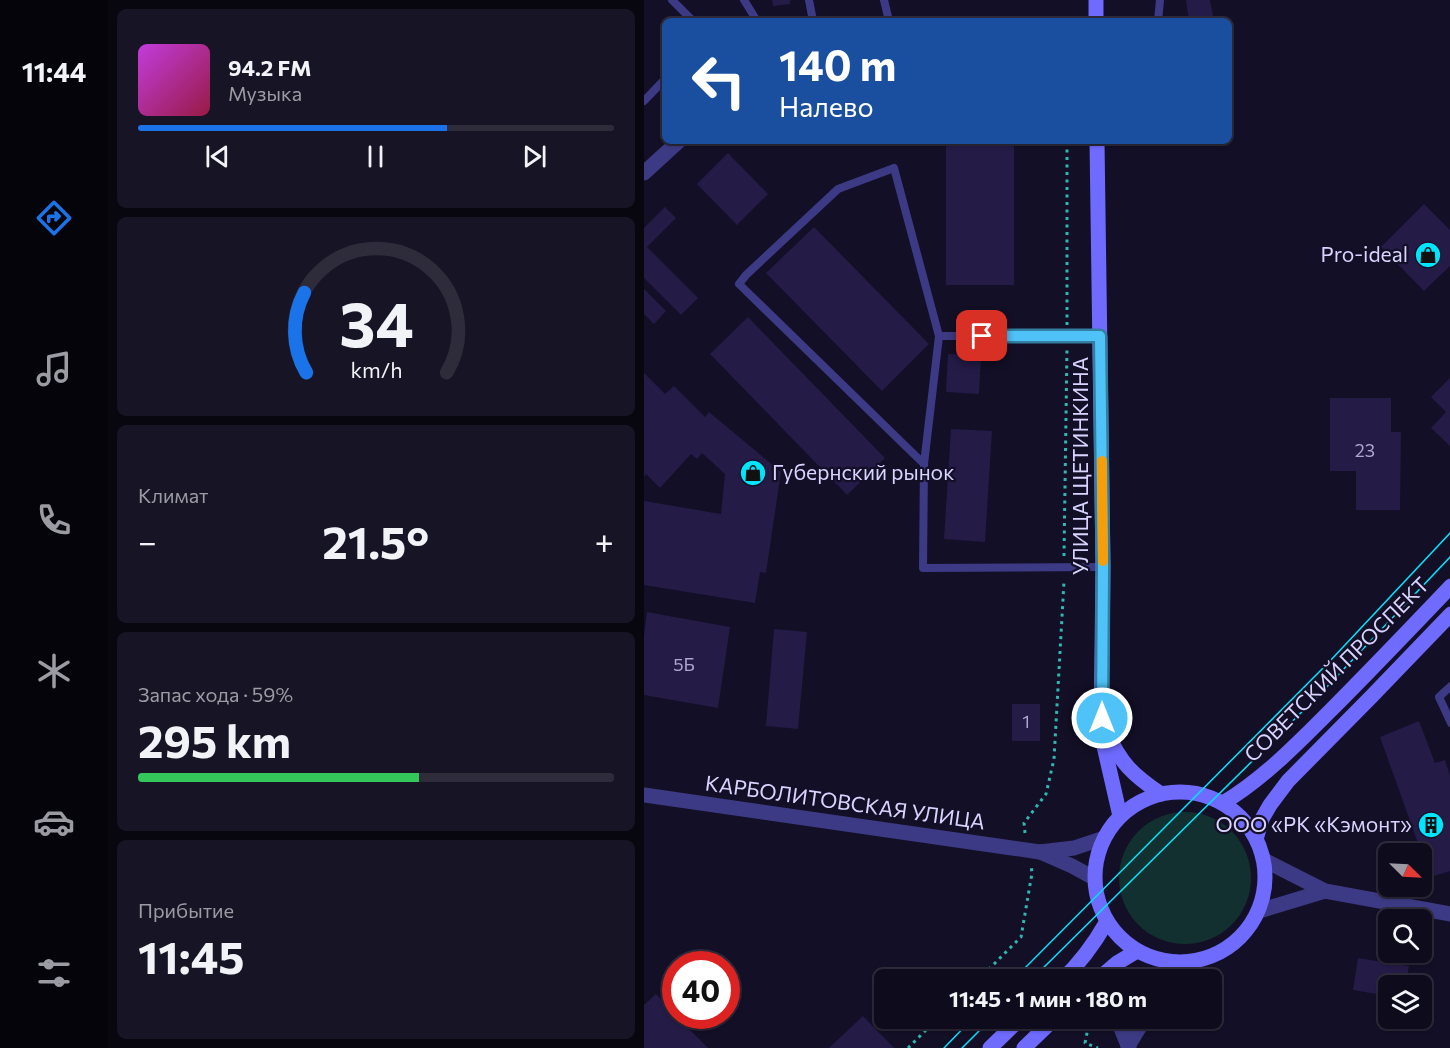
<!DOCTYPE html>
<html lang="ru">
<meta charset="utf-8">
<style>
body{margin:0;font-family:Commissioner,sans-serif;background:#171425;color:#f1f3f6;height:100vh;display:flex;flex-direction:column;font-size:22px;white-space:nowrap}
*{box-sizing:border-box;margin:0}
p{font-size:20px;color:#9b9ba3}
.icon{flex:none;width:33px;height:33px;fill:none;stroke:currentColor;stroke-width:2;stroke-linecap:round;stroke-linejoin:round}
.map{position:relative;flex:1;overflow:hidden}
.sheet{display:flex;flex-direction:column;gap:9px;padding:9px;background:#08060f;width:536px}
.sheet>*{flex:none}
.hud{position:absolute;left:18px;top:18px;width:570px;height:126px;border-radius:9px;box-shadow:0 2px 4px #0004,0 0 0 2px #2e2b3b;background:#1a4fa0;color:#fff;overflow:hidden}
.needle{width:39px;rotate:114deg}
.buttons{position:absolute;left:734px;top:843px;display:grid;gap:12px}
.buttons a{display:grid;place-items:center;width:54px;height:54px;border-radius:9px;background:#0e0b1c;box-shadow:0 2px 4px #0004,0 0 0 2px #2e2b3b;font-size:30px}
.speed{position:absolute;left:18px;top:951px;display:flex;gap:12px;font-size:30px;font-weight:700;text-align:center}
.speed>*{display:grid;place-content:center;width:78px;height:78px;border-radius:50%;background:#0e0b1c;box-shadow:0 2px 4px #0004,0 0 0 2px #2e2b3b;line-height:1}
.speed .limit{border:9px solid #d22;background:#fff;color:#111}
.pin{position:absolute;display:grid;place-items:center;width:51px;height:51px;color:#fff;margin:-26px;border-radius:12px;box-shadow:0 3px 9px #0006}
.me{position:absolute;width:66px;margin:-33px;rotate:0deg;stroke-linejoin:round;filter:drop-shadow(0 0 4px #0008)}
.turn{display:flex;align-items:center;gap:21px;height:126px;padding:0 18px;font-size:27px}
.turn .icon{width:78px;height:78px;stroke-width:2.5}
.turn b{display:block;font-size:42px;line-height:51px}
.big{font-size:45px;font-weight:700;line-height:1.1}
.sheet .card{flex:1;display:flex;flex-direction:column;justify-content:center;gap:9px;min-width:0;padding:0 21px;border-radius:9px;background:#171425}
.sheet .dial{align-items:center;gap:0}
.dial svg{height:156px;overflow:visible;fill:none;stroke:#2e2b3b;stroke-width:7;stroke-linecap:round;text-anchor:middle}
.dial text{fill:#f1f3f6;stroke:none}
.song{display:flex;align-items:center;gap:18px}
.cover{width:72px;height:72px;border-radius:9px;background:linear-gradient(135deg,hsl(290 70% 55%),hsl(340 70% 35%))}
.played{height:6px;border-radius:3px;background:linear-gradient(90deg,#1a73e8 65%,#2e2b3b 65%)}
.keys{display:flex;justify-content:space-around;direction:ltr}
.heat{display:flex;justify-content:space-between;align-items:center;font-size:33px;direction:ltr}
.charge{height:9px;border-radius:4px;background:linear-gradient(90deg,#34c759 59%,#2e2b3b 0)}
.trip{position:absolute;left:230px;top:969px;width:348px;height:60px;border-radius:9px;background:#0e0b1c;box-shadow:0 2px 4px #0004,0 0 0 2px #2e2b3b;font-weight:700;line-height:60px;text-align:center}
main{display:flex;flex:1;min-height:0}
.tabs{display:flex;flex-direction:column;width:108px;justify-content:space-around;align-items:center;background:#06040b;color:#9b9ba3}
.tabs .icon{width:42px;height:42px}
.tabs .selected{color:#1a73e8}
.tabs b{font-size:27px;color:#f1f3f6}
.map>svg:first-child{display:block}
.green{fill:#12302f}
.building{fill:#241b47}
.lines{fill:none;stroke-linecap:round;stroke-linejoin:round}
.path{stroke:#2fb8b0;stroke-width:3;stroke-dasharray:3 4.5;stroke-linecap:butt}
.lane{stroke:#3d3a85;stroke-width:8}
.street{stroke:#3d3a85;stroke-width:15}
.secondary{stroke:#6f6bff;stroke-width:15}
.tram{stroke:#00e5ff;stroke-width:1.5}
.route-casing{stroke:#337fa1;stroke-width:15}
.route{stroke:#4fc3f7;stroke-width:10}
.slow{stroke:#f59e0b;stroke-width:10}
.labels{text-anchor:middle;stroke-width:4.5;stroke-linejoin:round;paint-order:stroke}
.number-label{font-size:18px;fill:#aca6d1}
.poi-label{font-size:21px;fill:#d9d4ff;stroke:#130f26;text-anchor:end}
.street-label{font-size:21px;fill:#d9d4ff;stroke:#130f26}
</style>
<main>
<nav class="tabs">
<b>11:44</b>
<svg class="icon selected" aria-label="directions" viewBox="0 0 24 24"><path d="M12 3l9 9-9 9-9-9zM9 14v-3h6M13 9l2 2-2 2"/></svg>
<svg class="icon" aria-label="music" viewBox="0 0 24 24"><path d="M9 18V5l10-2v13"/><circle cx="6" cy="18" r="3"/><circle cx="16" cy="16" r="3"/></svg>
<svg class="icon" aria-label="phone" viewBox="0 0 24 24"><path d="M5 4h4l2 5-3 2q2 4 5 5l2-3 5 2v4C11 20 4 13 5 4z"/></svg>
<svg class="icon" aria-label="climate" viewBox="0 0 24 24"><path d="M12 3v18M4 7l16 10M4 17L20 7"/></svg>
<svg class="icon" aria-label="car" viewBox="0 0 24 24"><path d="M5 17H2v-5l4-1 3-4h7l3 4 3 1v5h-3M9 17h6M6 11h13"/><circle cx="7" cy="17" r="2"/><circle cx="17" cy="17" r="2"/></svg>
<svg class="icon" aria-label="filters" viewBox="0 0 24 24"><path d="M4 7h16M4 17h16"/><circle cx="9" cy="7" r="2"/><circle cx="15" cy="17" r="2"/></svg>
</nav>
<section class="sheet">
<div class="card">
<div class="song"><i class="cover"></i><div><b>94.2 FM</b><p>Музыка</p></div></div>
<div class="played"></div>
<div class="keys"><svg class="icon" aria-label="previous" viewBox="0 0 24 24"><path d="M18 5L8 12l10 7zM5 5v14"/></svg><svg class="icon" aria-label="pause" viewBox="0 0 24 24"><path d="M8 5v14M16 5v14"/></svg><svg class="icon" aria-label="next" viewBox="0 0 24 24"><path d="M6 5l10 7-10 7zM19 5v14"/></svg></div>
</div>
<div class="card dial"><svg viewBox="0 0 100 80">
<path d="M14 69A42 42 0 1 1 86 69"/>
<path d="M14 69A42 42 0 0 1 13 28" stroke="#1a73e8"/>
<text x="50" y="56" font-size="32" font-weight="700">34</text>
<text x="50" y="72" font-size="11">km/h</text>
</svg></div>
<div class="card"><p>Климат</p>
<div class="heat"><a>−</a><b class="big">21.5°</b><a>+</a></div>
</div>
<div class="card"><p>Запас хода · 59%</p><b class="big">295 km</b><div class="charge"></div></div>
<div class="card"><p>Прибытие</p><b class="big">11:45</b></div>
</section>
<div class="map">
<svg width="807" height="1048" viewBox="0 0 807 1048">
<rect width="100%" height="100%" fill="#130f26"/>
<circle class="green" cx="541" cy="878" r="66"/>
<g class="building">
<path d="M 128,0 L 146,0 L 146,4 L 129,6 Z"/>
<path d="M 542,0 L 566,0 L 570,21 L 545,21 Z"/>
<rect x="302" y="141" width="68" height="144"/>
<path d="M 84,153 L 124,194 L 93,225 L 53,184 Z"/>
<path d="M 780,204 L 807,231 L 807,265 L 780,291 L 737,247 Z"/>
<path d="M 21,207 L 32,218 L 3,247 L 54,298 L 37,315 L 0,278 L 0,228 Z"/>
<path d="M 170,227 L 285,344 L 238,391 L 122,273 Z"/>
<path d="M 0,289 L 22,311 L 10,324 L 0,314 Z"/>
<path d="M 104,317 L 241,458 L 203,495 L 66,354 Z"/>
<path d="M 304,354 L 337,356 L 335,394 L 302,392 Z"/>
<path d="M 0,373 L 21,394 L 30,386 L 61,417 L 65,412 L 137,472 L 122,573 L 116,572 L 111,603 L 0,585 L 0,501 L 77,514 L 81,474 L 58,453 L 53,459 L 47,454 L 16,488 L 2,474 L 0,477 Z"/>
<path d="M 807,377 L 807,447 L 787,428 L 802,412 L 787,397 Z"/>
<path d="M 686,398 L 747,398 L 747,432 L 757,432 L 756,510 L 712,510 L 712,471 L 686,471 Z"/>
<path d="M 307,429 L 348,431 L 341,542 L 300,539 Z"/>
<path d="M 3,612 L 86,627 L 74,708 L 0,695 L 0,635 Z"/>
<path d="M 130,629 L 163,632 L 154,729 L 122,726 Z"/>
<rect x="368" y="704" width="28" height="37"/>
<path d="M 775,721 L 791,763 L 801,760 L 807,779 L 807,871 L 786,877 L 736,737 Z"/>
<path d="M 714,958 L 765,966 L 761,986 L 744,986 L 744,996 L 709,990 Z"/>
<path d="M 12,994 L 32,1016 L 64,1048 L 0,1048 L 0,1005 Z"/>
<path d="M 219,1016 L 250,1048 L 185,1048 Z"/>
</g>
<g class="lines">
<g class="path">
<path d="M 423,325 L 423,141"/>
<path d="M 420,556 L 423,347"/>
<path d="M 381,833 L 380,823 L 402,794 L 410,759 L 420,581"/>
<path d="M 334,980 L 377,937 L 388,873 L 387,866"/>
<path d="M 446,1018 L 441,1043 L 454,1048"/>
<path d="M 264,1048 L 294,1018"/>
</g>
<g class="lane">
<path d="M 28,0 L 49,21"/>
<path d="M 100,0 L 113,21"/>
<path d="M 165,0 L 169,21"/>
<path d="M 240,0 L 245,21"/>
<path d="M 514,21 L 516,0"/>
<path d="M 0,101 L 21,79"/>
<path d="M 295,336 L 456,336"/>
<path d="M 280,464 L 95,284 L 102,275 L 194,189 L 250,168 L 295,336 L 280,464 L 279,568 L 459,567"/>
<path d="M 807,686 L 795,697 L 807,723"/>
</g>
<g class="street">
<path d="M 0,173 L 35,141"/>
<path d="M 0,795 L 396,852 L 428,866 L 450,878"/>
<path d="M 396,852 L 430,848 L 460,838"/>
<path d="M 620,860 L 681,891 L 807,914"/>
<path d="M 615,911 L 681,891"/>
<path d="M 525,980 L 535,963"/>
<path d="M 473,1018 L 485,1048"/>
<path d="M 484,1046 L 501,1018"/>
</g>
<g class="secondary">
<path d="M 452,0 L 452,21"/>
<path d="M 453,141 L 459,567 L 457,733 L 476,816"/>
<path d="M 463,732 C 476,763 489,775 517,794"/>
<circle cx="536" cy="877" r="85"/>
<path d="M 579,803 C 619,779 653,744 686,711 C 727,670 767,628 807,586"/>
<path d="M 613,836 L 618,819 L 626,805 L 644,781 L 727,697 L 807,614"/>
<path d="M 418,980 C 436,963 450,944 462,923"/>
<path d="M 453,980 L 473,963 L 493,951"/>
<path d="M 346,1048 L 377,1018"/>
<path d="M 380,1048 L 411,1018"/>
</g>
<g class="tram">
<path d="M 369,980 L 685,662 L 807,532"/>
<path d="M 387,980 L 678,692 L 807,556"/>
<path d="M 300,1048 L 329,1018"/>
<path d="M 318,1048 L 348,1018"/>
</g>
</g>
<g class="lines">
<g class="route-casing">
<path id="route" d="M 338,336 L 456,336 L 459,567 L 458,718"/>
</g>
<use href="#route" class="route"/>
<path class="slow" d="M 458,461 L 459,561"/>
</g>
<defs>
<g id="shop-disc" transform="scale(1.35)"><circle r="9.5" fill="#00e5ff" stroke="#130f26"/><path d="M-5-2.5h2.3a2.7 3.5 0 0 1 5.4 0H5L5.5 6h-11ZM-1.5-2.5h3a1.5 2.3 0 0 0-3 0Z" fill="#111"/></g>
<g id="building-disc" transform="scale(1.35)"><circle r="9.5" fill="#00e5ff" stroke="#130f26"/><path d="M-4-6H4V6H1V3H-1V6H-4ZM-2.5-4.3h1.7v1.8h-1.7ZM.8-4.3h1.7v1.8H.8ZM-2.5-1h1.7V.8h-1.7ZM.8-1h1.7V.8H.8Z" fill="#111"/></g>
</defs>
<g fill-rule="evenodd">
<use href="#shop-disc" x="784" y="255"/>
<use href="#shop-disc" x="109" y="473"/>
<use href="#building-disc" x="787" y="825"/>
</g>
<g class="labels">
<g class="number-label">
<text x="721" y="457">23</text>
<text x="40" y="671">5Б</text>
<text x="382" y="728">1</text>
</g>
<g class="poi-label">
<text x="764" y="262">Pro-ideal</text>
<text x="128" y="480" text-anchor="start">Губернский рынок</text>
<text x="768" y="832">ООО «РК «Кэмонт»</text>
</g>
<g class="street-label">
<text transform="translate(437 466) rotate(-90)" y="7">УЛИЦА ЩЕТИНКИНА</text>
<text transform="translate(693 670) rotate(-45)" y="7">СОВЕТСКИЙ ПРОСПЕКТ</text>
<text transform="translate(201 803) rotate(8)" y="7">КАРБОЛИТОВСКАЯ УЛИЦА</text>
</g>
</g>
</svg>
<div class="buttons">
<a><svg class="needle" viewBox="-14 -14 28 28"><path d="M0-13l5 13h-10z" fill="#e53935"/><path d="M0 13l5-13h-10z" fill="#9b9ba3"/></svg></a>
<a><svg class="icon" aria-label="search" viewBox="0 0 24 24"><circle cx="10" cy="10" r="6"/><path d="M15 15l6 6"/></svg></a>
<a><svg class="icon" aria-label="layers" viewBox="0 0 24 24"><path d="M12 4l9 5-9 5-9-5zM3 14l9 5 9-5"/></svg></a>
</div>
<div class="speed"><div class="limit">40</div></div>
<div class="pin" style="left:338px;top:336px;background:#d93025"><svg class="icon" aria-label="arrive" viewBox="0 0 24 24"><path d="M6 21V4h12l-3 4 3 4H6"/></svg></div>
<svg class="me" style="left:458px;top:718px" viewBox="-20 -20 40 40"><circle r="17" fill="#4fc3f7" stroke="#fff" stroke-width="3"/><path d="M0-11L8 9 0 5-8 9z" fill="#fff"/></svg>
<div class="trip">11:45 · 1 мин · 180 m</div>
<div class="hud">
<div class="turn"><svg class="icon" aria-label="left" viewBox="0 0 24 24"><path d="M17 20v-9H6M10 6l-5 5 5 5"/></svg><div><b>140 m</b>Налево</div></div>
</div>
</div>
</main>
